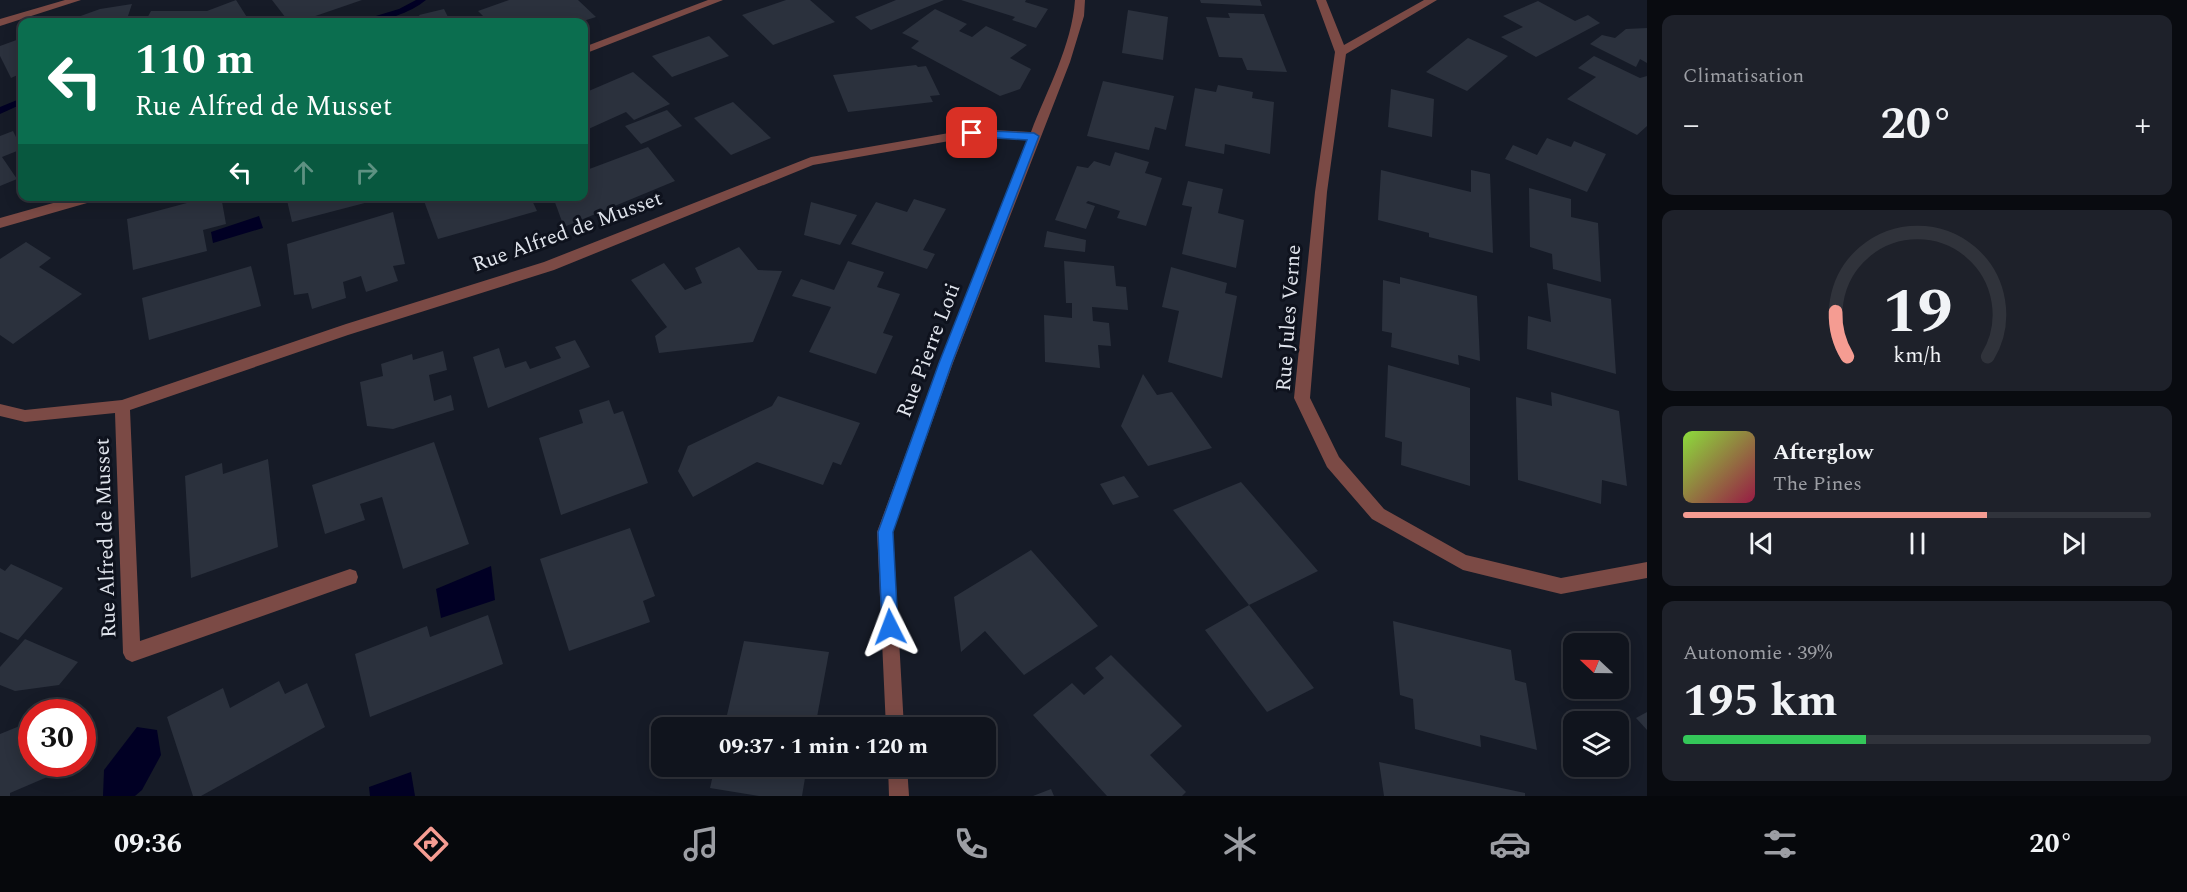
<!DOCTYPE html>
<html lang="fr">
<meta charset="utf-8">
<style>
body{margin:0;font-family:Spectral,serif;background:#1e212a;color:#f1f3f6;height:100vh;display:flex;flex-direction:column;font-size:22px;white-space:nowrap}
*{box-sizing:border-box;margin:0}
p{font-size:20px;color:#9c9ea4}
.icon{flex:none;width:33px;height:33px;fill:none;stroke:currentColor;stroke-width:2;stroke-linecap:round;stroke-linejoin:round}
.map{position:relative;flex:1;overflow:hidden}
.sheet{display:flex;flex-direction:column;gap:15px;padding:15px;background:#090b10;width:540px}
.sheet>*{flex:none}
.guide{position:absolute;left:18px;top:18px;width:570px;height:183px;border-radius:12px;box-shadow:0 3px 15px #0003,0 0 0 2px #30333b;background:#0b6e4f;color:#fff;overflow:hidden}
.needle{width:39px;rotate:292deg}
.buttons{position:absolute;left:1563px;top:633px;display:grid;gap:12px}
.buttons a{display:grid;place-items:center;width:66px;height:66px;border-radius:12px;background:#10141d;box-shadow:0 3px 15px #0003,0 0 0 2px #30333b;font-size:30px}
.speed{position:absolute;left:18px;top:699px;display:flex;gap:12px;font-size:30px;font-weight:700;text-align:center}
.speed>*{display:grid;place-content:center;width:78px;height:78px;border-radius:50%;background:#10141d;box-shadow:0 3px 15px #0003,0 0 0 2px #30333b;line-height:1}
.speed .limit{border:9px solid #d22;background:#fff;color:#111}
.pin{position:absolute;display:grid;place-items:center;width:51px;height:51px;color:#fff;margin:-26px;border-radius:12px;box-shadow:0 3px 9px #0006}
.me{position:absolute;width:66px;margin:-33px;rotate:357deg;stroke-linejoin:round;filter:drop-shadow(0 0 4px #0008)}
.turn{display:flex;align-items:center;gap:21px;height:126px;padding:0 18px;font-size:27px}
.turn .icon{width:78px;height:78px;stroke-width:2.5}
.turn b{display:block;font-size:42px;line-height:51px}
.lanes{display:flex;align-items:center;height:57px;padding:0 18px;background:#0003;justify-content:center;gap:30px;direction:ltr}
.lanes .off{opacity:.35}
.big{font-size:45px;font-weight:700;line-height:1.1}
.sheet .card{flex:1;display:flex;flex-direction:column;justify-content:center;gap:9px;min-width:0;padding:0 21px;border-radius:12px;background:#1e212a}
.sheet .dial{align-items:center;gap:0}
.dial svg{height:156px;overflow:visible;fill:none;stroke:#30333b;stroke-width:7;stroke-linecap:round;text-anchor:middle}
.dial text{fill:#f1f3f6;stroke:none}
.song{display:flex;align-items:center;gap:18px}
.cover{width:72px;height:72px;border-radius:9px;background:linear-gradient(135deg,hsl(90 70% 55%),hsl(340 70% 35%))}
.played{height:6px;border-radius:3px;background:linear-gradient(90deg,#f59c92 65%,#30333b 65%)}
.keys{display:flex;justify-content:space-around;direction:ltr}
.heat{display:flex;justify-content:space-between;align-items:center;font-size:33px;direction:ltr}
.charge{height:9px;border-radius:4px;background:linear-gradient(90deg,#34c759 39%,#30333b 0)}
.trip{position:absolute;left:651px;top:717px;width:345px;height:60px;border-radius:12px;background:#10141d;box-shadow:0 3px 15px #0003,0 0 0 2px #30333b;font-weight:700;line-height:60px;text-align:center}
.dock{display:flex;height:96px;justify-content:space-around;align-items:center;background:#06080c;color:#9c9ea4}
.dock .icon{width:42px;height:42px}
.dock .active{color:#f59c92}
.dock b{font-size:27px;color:#f1f3f6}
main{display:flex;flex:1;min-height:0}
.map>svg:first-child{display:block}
.water{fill:#010024}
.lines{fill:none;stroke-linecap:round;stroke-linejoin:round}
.stream{fill:#010024;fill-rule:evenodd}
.building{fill:#2b313d}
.minor{fill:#7b4a45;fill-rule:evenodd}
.tertiary{fill:#7b4a45;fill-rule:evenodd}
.route{fill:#1a73e8;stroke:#114b97;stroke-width:1.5}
.labels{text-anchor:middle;stroke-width:6;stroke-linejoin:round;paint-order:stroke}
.street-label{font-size:21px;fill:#e1e5ed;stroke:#0e121d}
</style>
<main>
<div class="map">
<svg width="1647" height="796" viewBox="0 0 1647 796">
<rect width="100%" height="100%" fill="#161b27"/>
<g class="water">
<path d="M 259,216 L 263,228 L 213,243 L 211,232 Z"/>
<path d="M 491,566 L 495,600 L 441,618 L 436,589 Z"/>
<path d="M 137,727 L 157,730 L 161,755 L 142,790 L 135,796 L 103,796 L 104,770 Z"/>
<path d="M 411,772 L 415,796 L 370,796 L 369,787 Z"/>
</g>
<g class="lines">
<g class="stream">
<path d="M 416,0 L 426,0 C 409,14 378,24 356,22 L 399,9 Z"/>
<path d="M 22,98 L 22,104 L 0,114 L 0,107 Z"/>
</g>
</g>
<g class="building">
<path d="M 236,0 L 250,22 L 145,22 L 151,11 L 207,11 Z"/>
<path d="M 272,0 L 362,0 L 298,22 L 289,22 Z"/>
<path d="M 509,0 L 578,0 L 596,17 L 580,22 L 489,22 L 478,11 Z"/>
<path d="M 786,0 L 810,0 L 835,22 L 773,45 L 742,15 Z"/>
<path d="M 896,0 L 944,0 L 871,30 L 855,17 Z"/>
<path d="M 961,0 L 1026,0 L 1025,2 L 1048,9 L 1036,28 L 1012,20 L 1015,17 Z"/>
<path d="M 1200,0 L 1260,0 L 1262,6 L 1201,3 Z"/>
<path d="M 1538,1 L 1575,21 L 1588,15 L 1600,23 L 1536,57 L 1501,37 L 1523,27 L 1503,16 Z"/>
<path d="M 132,4 L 126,22 L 64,22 L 100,9 Z"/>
<path d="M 444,9 L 450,21 L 456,19 L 458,22 L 423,22 L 419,15 Z"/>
<path d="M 935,9 L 967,24 L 959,31 L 972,37 L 986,26 L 1027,45 L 1010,58 L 1031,69 L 1020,89 L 1000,96 L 911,48 L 919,41 L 902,33 Z"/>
<path d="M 1128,10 L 1168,17 L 1163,60 L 1122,53 Z"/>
<path d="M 1228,13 L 1264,14 L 1287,72 L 1247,70 L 1242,58 L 1219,57 L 1206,17 L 1230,18 Z"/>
<path d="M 1647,28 L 1647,63 L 1640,59 L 1636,67 L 1590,44 L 1602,35 L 1615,38 L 1626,29 Z"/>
<path d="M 709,36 L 729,56 L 672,77 L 652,56 Z"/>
<path d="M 22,38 L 22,73 L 11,78 L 0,56 L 0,46 Z"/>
<path d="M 1468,38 L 1508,56 L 1467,91 L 1426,72 Z"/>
<path d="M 1594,56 L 1640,78 L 1647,76 L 1647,126 L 1637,135 L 1567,99 L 1596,77 L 1578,68 Z"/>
<path d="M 916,65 L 918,67 L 926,66 L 940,95 L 930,96 L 933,102 L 848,112 L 833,75 Z"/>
<path d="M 633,72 L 670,104 L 634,120 L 626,112 L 584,131 L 584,93 Z"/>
<path d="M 1103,81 L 1174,96 L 1166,130 L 1155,127 L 1149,150 L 1087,136 Z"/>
<path d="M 1218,85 L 1253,92 L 1252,98 L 1274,102 L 1270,154 L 1225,144 L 1224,154 L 1185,146 L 1195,88 L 1216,92 Z"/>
<path d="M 1391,89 L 1434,99 L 1432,137 L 1388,127 Z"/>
<path d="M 733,102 L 771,138 L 731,155 L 694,118 Z"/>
<path d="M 667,110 L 682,126 L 641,144 L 625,126 Z"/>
<path d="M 13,131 L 22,149 L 2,157 L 17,179 L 0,186 L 0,136 Z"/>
<path d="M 1547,138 L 1571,147 L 1574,141 L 1606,154 L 1587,192 L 1505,159 L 1513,145 L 1537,155 Z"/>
<path d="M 648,147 L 675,181 L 564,227 L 553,197 L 584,196 L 584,171 Z"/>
<path d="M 1115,152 L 1149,162 L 1145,173 L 1162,178 L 1146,226 L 1117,218 L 1120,211 L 1088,201 L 1086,203 L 1095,206 L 1086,229 L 1055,220 L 1077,166 L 1088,168 L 1094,161 L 1110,166 Z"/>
<path d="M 1381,170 L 1471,192 L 1471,170 L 1490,174 L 1493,253 L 1429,237 L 1429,233 L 1378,220 Z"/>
<path d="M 1188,181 L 1223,189 L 1218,213 L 1244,220 L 1236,268 L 1182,254 L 1192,207 L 1182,205 Z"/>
<path d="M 1529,188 L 1571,199 L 1571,217 L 1598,223 L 1601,282 L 1553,269 L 1552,254 L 1530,247 Z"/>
<path d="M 213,196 L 221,196 L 226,224 L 203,230 L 207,251 L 133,270 L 127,219 Z"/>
<path d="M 286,196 L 380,196 L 380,199 L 292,222 Z"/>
<path d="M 438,196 L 530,196 L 537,211 L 438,239 L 424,201 Z"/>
<path d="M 914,199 L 946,209 L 923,250 L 935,254 L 927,269 L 851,244 L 876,202 L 907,212 Z"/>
<path d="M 811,202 L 857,215 L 840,245 L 804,235 Z"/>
<path d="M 393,212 L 405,264 L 393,266 L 398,281 L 366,292 L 361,276 L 343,282 L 346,298 L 312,309 L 308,293 L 294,295 L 287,244 Z"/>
<path d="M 1047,231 L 1086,240 L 1085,252 L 1044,247 Z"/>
<path d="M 26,242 L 51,258 L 39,267 L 82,294 L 13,344 L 0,335 L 0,259 Z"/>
<path d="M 739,247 L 758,270 L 782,271 L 753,342 L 659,353 L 655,336 L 667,327 L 631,280 L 664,263 L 685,290 L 702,283 L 695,268 Z"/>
<path d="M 848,261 L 884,272 L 877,287 L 900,294 L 883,333 L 893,336 L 876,374 L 809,352 L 831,307 L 792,296 L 801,279 L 834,290 Z"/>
<path d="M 1064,261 L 1114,266 L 1116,286 L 1126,287 L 1128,310 L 1092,307 L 1093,321 L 1109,323 L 1111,346 L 1098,345 L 1100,368 L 1045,362 L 1044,315 L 1072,318 L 1072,303 L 1066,303 Z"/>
<path d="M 251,266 L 261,306 L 149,340 L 142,298 Z"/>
<path d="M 1171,267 L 1227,283 L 1225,293 L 1237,296 L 1222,378 L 1168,362 L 1179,311 L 1162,307 Z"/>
<path d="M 1400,277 L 1477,296 L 1480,361 L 1458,355 L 1459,365 L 1391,347 L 1392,333 L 1382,331 L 1383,280 L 1400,284 Z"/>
<path d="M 1547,283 L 1611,299 L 1616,374 L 1527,349 L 1528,316 L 1551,322 Z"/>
<path d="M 575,340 L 590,367 L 488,408 L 473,357 L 499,348 L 505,368 L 526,361 L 530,369 L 561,358 L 555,347 Z"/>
<path d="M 443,351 L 447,370 L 429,375 L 434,401 L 451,395 L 454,410 L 393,429 L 367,426 L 360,382 L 383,376 L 381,364 L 412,354 L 413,360 Z"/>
<path d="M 1388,365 L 1470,388 L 1470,486 L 1401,465 L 1402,442 L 1385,437 Z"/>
<path d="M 1143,374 L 1157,395 L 1172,392 L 1212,448 L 1148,466 L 1121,426 Z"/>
<path d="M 1551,392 L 1619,411 L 1627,486 L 1602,480 L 1601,504 L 1518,480 L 1516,397 L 1552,406 Z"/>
<path d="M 778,396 L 860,423 L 841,465 L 833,462 L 823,485 L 757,462 L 693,497 L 678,471 L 688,446 L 772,406 Z"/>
<path d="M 609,400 L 614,414 L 623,411 L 648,483 L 561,515 L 539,438 L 583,423 L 579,410 Z"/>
<path d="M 434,442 L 469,544 L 403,569 L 382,497 L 360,504 L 365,520 L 325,534 L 312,485 Z"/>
<path d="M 268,459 L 278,547 L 191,578 L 185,476 L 222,463 L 223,474 Z"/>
<path d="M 1124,476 L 1139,497 L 1113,505 L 1100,484 Z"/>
<path d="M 1241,482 L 1318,571 L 1249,605 L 1173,510 Z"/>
<path d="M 630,528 L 655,596 L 643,601 L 650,622 L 569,651 L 540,559 Z"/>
<path d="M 1031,550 L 1098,626 L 1024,675 L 985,631 L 961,652 L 954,597 Z"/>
<path d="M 11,564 L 63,588 L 18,640 L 0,632 L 0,568 L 5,571 Z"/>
<path d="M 1249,605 L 1314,688 L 1267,712 L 1205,630 Z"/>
<path d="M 488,615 L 503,664 L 370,717 L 355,654 L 427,626 L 430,637 Z"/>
<path d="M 1393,621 L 1511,650 L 1515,680 L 1526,683 L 1537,750 L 1480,735 L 1481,747 L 1415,729 L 1413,699 L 1400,695 Z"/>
<path d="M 25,639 L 78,662 L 59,685 L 15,691 L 0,685 L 0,667 Z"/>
<path d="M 744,641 L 829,652 L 815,728 L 724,728 Z"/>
<path d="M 1111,655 L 1182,726 L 1150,755 L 1186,792 L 1182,796 L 1107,796 L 1033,715 L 1072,683 L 1084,695 L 1104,678 L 1095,668 Z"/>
<path d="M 279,681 L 285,694 L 307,683 L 325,727 L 201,796 L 193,796 L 167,717 L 223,688 L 230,708 Z"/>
<path d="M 1647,712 L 1647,730 L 1636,718 Z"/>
<path d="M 32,721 L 32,764 L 58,764 L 59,772 L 10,793 L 10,796 L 0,796 L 0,734 Z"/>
<path d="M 1379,762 L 1525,793 L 1525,796 L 1384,796 Z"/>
<path d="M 715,766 L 807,766 L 802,796 L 759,796 L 710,788 Z"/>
<path d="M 1051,789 L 1054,796 L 1033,796 Z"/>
</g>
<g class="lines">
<g class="minor">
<path d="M 65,0 L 81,0 L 0,26 L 0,19 Z"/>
<path d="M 1075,0 L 1085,0 L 1084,16 L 1070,62 L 953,363 L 893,532 L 904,728 L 886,728 L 877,532 L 939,363 L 1027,140 L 972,137 L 813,165 L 554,270 L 348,335 L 130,410 L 140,641 L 350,569 L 356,571 L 358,577 L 356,583 L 350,585 L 132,662 L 126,659 L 123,653 L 115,413 L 25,422 L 0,416 L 0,404 L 25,410 L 122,400 L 346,324 L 544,262 L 811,157 L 972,129 L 1031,132 C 1047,90 1072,45 1075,0 Z"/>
<path d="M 1316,0 L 1326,0 L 1344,45 L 1424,0 L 1437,0 L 1346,54 L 1327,192 L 1310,398 L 1339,457 L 1384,509 L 1466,555 L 1561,578 L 1647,562 L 1647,578 L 1561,594 L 1463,570 L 1372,519 L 1327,467 L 1294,398 L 1315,192 L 1335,52 Z"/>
<path d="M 888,766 L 907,766 L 909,796 L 889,796 Z"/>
</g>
<g class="tertiary">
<path d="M 708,0 L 723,0 L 584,54 L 584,47 Z"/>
<path d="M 78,196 L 102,196 L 101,199 L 0,228 L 0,218 Z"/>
</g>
</g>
<path class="route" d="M 972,130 L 1034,133 L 1039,136 L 952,363 L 893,532 L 898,627 L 896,632 L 890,634 L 884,632 L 882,627 L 878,532 L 939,363 L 1027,140 L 968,136 L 968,131 Z"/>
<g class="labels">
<g class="street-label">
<text transform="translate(567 231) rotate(-20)" y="7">Rue Alfred de Musset</text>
<text transform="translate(1288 318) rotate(-86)" y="7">Rue Jules Verne</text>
<text transform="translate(928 350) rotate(-69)" y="7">Rue Pierre Loti</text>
<text transform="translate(105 538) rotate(-92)" y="7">Rue Alfred de Musset</text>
</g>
</g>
</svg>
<div class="buttons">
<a><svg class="needle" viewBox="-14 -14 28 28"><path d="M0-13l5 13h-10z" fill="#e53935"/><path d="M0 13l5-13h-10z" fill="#9c9ea4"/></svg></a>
<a><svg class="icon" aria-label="layers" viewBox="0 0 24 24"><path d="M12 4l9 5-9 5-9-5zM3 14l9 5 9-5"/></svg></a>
</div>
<div class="speed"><div class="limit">30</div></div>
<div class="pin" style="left:972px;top:133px;background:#d93025"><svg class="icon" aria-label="arrive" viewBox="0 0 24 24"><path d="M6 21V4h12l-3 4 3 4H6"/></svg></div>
<svg class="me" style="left:890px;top:627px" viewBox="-20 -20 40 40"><path d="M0-17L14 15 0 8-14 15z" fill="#1a73e8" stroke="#fff" stroke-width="4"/></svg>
<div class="trip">09:37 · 1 min · 120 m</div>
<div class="guide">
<div class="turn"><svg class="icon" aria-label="left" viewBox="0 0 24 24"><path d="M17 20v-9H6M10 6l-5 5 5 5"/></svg><div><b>110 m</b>Rue Alfred de Musset</div></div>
<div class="lanes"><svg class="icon" aria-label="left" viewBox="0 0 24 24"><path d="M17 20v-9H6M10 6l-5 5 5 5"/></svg><svg class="icon off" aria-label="ahead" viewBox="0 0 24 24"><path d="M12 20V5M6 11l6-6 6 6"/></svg><svg class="icon off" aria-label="right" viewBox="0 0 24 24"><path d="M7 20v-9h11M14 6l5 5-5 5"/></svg></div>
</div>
</div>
<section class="sheet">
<div class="card"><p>Climatisation</p>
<div class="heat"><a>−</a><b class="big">20°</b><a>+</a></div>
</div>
<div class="card dial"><svg viewBox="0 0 100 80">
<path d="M14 69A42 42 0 1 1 86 69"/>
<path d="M14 69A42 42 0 0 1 8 46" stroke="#f59c92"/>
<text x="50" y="56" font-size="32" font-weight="700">19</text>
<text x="50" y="72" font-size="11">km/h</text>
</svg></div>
<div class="card">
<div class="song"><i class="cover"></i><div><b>Afterglow</b><p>The Pines</p></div></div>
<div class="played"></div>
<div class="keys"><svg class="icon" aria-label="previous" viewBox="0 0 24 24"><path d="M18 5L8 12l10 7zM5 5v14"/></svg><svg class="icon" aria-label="pause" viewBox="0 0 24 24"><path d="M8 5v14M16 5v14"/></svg><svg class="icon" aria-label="next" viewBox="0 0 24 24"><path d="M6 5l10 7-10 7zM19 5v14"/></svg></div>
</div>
<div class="card"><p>Autonomie · 39%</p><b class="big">195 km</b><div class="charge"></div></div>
</section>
</main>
<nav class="dock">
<b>09:36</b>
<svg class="icon active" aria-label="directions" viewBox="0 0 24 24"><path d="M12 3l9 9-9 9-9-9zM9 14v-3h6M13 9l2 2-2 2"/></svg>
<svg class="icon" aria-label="music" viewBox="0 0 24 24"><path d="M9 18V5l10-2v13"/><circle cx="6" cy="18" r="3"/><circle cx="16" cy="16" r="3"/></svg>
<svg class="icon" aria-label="phone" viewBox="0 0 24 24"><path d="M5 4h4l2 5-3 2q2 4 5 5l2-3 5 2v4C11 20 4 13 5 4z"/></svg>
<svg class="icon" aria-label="climate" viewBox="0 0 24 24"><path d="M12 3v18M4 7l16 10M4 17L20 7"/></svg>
<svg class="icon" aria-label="car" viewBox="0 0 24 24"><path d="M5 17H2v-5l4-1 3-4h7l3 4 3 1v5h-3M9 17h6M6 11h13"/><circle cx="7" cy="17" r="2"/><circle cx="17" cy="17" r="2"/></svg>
<svg class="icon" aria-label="filters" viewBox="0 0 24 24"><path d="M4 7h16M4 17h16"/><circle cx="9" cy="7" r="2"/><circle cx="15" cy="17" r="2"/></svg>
<b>20°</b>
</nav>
